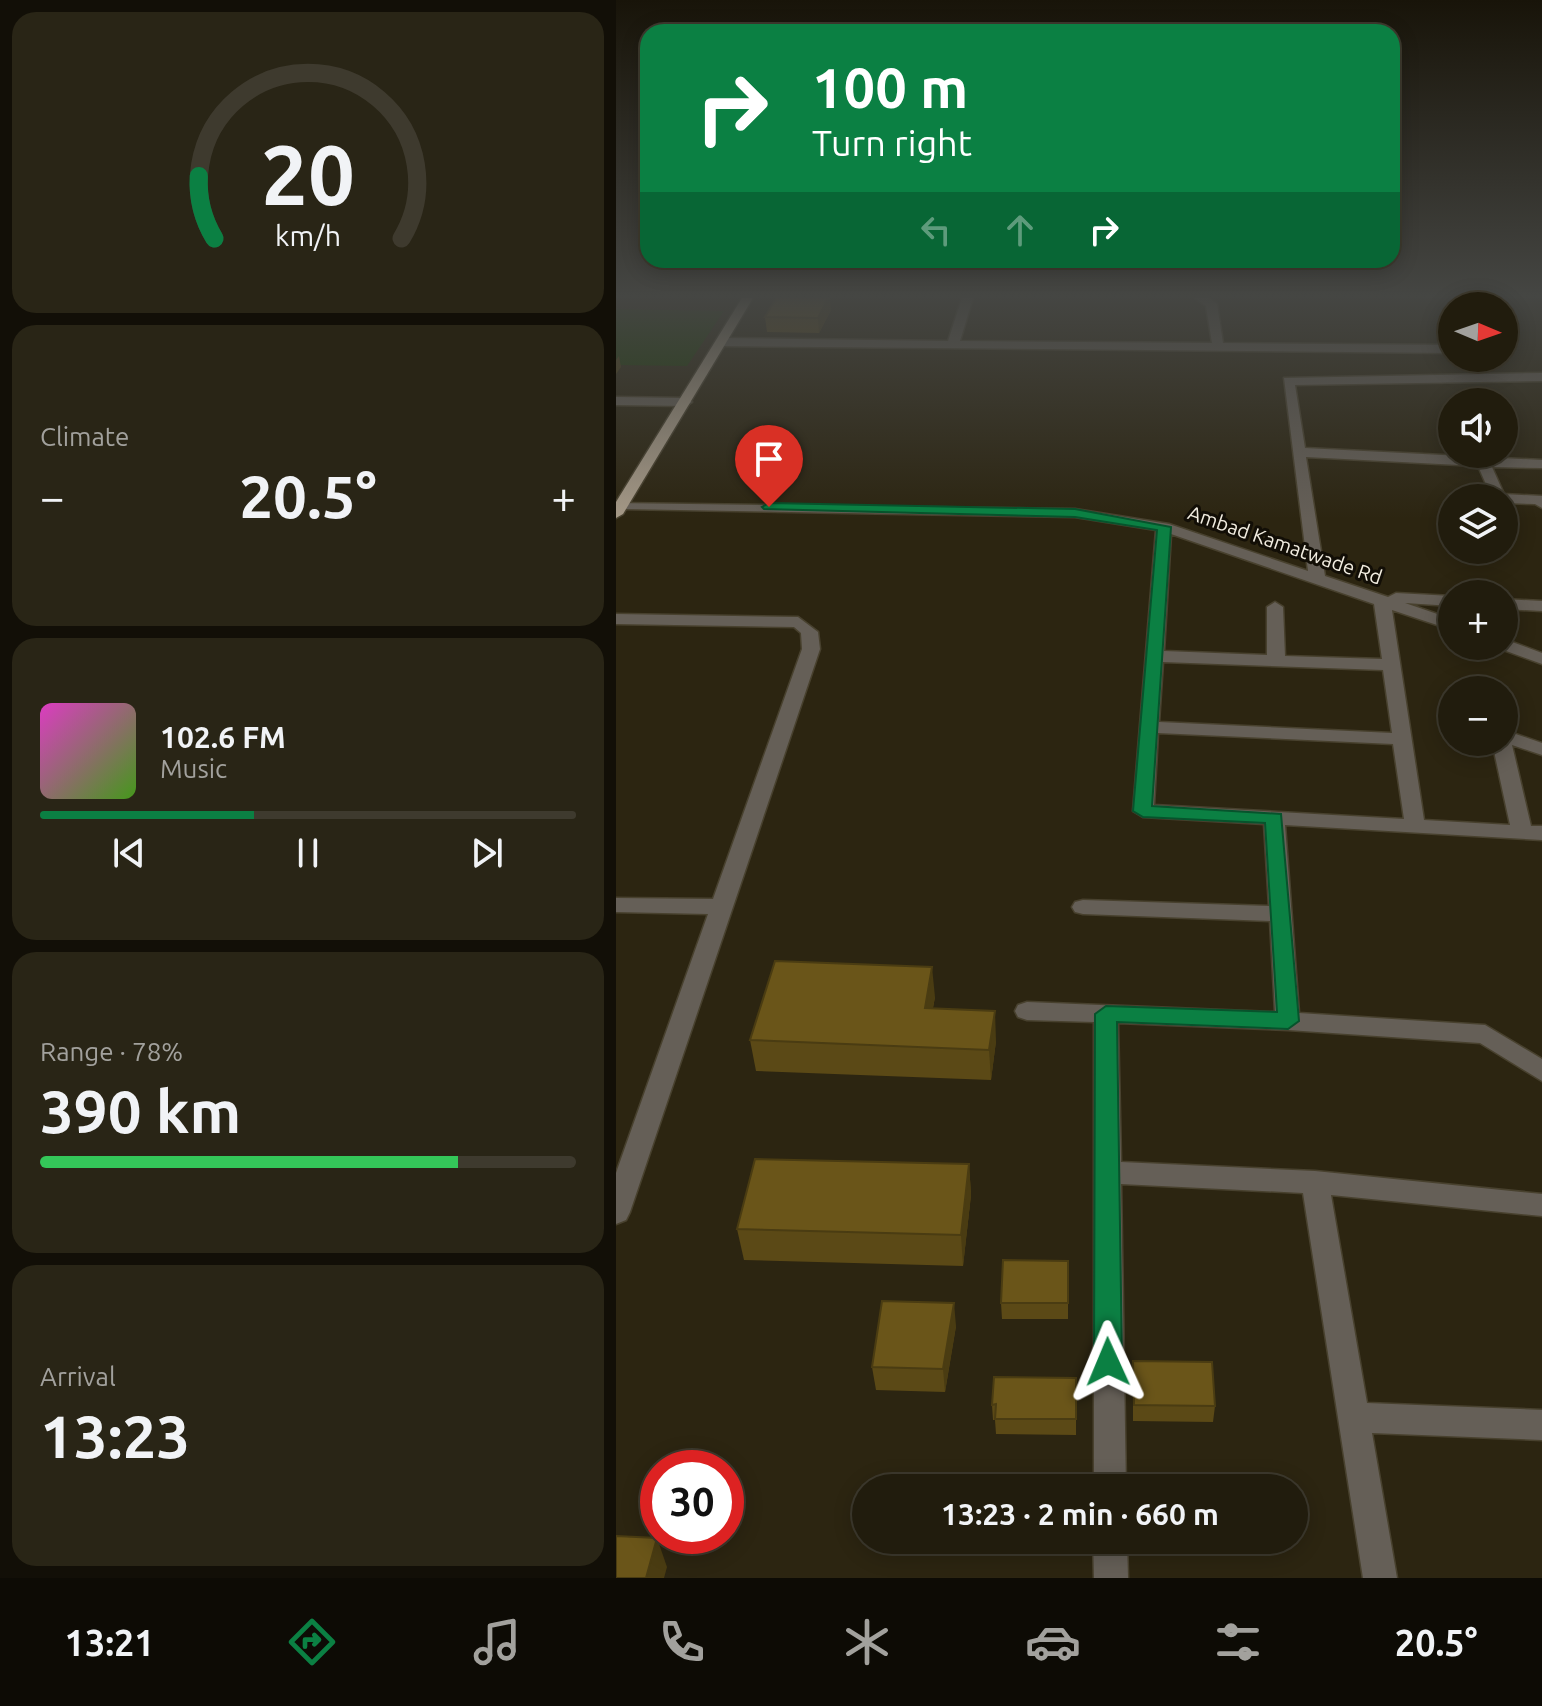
<!DOCTYPE html>
<meta charset="utf-8">
<style>
body{margin:0;font-family:Ubuntu,sans-serif;background:#292516;color:#f1f3f6;height:100vh;display:flex;flex-direction:column;font-size:30px;white-space:nowrap}
*{box-sizing:border-box;margin:0}
p{font-size:26px;color:#a2a19d}
.icon{flex:none;width:44px;height:44px;fill:none;stroke:currentColor;stroke-width:2;stroke-linecap:round;stroke-linejoin:round}
.map{position:relative;flex:1;overflow:hidden}
.panel{display:flex;flex-direction:column;gap:12px;padding:12px;background:#120f07;width:616px}
.panel>*{flex:none}
.hud{position:absolute;left:24px;top:24px;width:760px;height:244px;border-radius:24px;box-shadow:0 4px 20px #0003,0 0 0 2px #3e3a2e;background:#0b8043;color:#fff;overflow:hidden}
.needle{width:52px;rotate:92deg}
.controls{position:absolute;left:822px;top:292px;display:grid;gap:16px}
.controls a{display:grid;place-items:center;width:80px;height:80px;border-radius:50%;background:#211c0d;box-shadow:0 4px 20px #0003,0 0 0 2px #3e3a2e;font-size:40px}
.speed{position:absolute;left:24px;top:1450px;display:flex;gap:16px;font-size:40px;font-weight:700;text-align:center}
.speed>*{display:grid;place-content:center;width:104px;height:104px;border-radius:50%;background:#211c0d;box-shadow:0 4px 20px #0003,0 0 0 2px #3e3a2e;line-height:1}
.speed .limit{border:12px solid #d22;background:#fff;color:#111}
.pin{position:absolute;display:grid;place-items:center;width:68px;height:68px;color:#fff;margin:-82px -34px;border-radius:50% 50% 50% 0;rotate:-45deg;box-shadow:0 0 8px #0007}
.pin .icon{rotate:45deg}
.me{position:absolute;width:88px;margin:-44px;rotate:359deg;stroke-linejoin:round;filter:drop-shadow(0 0 6px #0008)}
.turn{display:flex;align-items:center;gap:28px;height:168px;padding:0 40px;font-size:36px}
.turn .icon{width:104px;height:104px;stroke-width:2.5}
.turn b{display:block;font-size:56px;line-height:68px}
.lanes{display:flex;align-items:center;height:76px;padding:0 40px;background:#0003;justify-content:center;gap:40px;direction:ltr}
.lanes .off{opacity:.35}
.big{font-size:60px;font-weight:700;line-height:1.1}
.panel .widget{flex:1;display:flex;flex-direction:column;justify-content:center;gap:12px;min-width:0;padding:0 28px;border-radius:24px;background:#292516}
.panel .dial{align-items:center;gap:0}
.dial svg{height:208px;overflow:visible;fill:none;stroke:#3e3a2e;stroke-width:7;stroke-linecap:round;text-anchor:middle}
.dial text{fill:#f1f3f6;stroke:none}
.song{display:flex;align-items:center;gap:24px}
.cover{width:96px;height:96px;border-radius:12px;background:linear-gradient(135deg,hsl(310 70% 55%),hsl(100 70% 35%))}
.played{height:8px;border-radius:4px;background:linear-gradient(90deg,#0b8043 40%,#3e3a2e 40%)}
.keys{display:flex;justify-content:space-around;direction:ltr}
.heat{display:flex;justify-content:space-between;align-items:center;font-size:44px;direction:ltr}
.charge{height:12px;border-radius:6px;background:linear-gradient(90deg,#34c759 78%,#3e3a2e 0)}
.trip{position:absolute;left:236px;top:1474px;width:456px;height:80px;border-radius:40px;background:#211c0d;box-shadow:0 4px 20px #0003,0 0 0 2px #3e3a2e;font-weight:700;line-height:80px;text-align:center}
.tab-bar{display:flex;height:128px;justify-content:space-around;align-items:center;background:#0d0b05;color:#a2a19d}
.tab-bar .icon{width:56px;height:56px}
.tab-bar .selected{color:#0b8043}
.tab-bar b{font-size:36px;color:#f1f3f6}
main{display:flex;flex:1;min-height:0}
.map>svg:first-child{display:block}
.green{fill:#193a04}
.lines{fill:none;stroke-linecap:round;stroke-linejoin:round}
.minor-casing{stroke:#48412e;stroke-width:3}
.major-casing{stroke:#48412e;stroke-width:3}
.minor{fill:#655f57;fill-rule:evenodd}
.major{fill:#a59987;fill-rule:evenodd}
.wall{fill:#5b4916}
.shaded-wall{fill:#4a3c12}
.building{fill:#6a5519;stroke:#4a3c12;stroke-width:2}
.route{fill:#0b8043;stroke:#07532c;stroke-width:2}
.labels{text-anchor:middle;stroke-width:6;stroke-linejoin:round;paint-order:stroke}
.far-street-label{font-size:20px;fill:#f2ede1;stroke:#120e06}
</style>
<main>
<section class="panel">
<div class="widget dial"><svg viewBox="0 0 100 80">
<path d="M14 69A42 42 0 1 1 86 69"/>
<path d="M14 69A42 42 0 0 1 8 45" stroke="#0b8043"/>
<text x="50" y="56" font-size="32" font-weight="700">20</text>
<text x="50" y="72" font-size="11">km/h</text>
</svg></div>
<div class="widget"><p>Climate</p>
<div class="heat"><a>−</a><b class="big">20.5°</b><a>+</a></div>
</div>
<div class="widget">
<div class="song"><i class="cover"></i><div><b>102.6 FM</b><p>Music</p></div></div>
<div class="played"></div>
<div class="keys"><svg class="icon" aria-label="previous" viewBox="0 0 24 24"><path d="M18 5L8 12l10 7zM5 5v14"/></svg><svg class="icon" aria-label="pause" viewBox="0 0 24 24"><path d="M8 5v14M16 5v14"/></svg><svg class="icon" aria-label="next" viewBox="0 0 24 24"><path d="M6 5l10 7-10 7zM19 5v14"/></svg></div>
</div>
<div class="widget"><p>Range · 78%</p><b class="big">390 km</b><div class="charge"></div></div>
<div class="widget"><p>Arrival</p><b class="big">13:23</b></div>
</section>
<div class="map">
<svg width="926" height="1578" viewBox="0 0 926 1578">
<rect width="100%" height="100%" fill="#2c2511"/>
<path class="green" d="M 0,309 L 108,311 L 71,366 L 0,365 Z"/>
<g class="lines">
<g class="minor-casing">
<g id="minor">
<path d="M 346,298 L 357,298 L 344,341 L 596,343 L 590,306 L 579,298 L 593,298 L 601,304 L 607,343 L 836,345 L 836,353 L 106,346 L 100,342 L 106,338 L 332,341 Z"/>
<path d="M 926,373 L 926,381 L 679,385 L 689,448 L 926,460 L 926,468 L 876,467 L 888,494 L 926,496 L 926,508 L 919,504 L 888,503 L 888,498 L 876,498 L 862,466 L 690,457 L 709,576 L 772,597 L 780,593 L 836,596 L 836,606 L 789,603 L 836,619 L 836,630 L 776,610 L 808,820 L 894,825 L 876,742 L 888,742 L 888,730 L 926,743 L 926,755 L 896,745 L 915,826 L 926,826 L 926,840 L 669,825 L 683,1013 L 869,1025 L 926,1059 L 926,1081 L 864,1043 L 672,1030 L 502,1023 L 505,1162 L 699,1171 L 926,1194 L 926,1216 L 715,1195 L 751,1403 L 926,1410 L 926,1440 L 756,1433 L 781,1578 L 747,1578 L 687,1193 L 505,1184 L 510,1488 L 478,1488 L 478,1022 L 411,1020 L 402,1017 L 399,1011 L 402,1005 L 411,1002 L 659,1012 L 654,921 L 467,914 L 459,912 L 456,907 L 459,902 L 467,900 L 653,906 L 648,824 L 527,817 L 517,811 L 540,530 L 459,517 L 6,509 L 1,508 L 0,503 L 459,509 L 553,524 L 692,571 L 668,378 ZM 555,534 L 758,604 L 766,659 L 669,656 L 667,607 L 659,602 L 651,607 L 651,655 L 548,651 ZM 547,662 L 767,670 L 776,733 L 543,722 ZM 542,733 L 777,744 L 788,819 L 538,805 Z"/>
<path d="M 0,397 L 70,398 L 76,402 L 70,406 L 0,405 Z"/>
<path d="M 888,599 L 926,601 L 926,611 L 888,609 Z"/>
<path d="M 0,614 L 182,617 L 202,632 L 204,649 L 14,1212 L 10,1220 L 0,1224 L 0,1173 L 92,914 L 0,912 L 0,898 L 97,899 L 186,649 L 185,633 L 178,627 L 0,624 Z"/>
<path d="M 888,639 L 926,653 L 926,664 L 882,648 L 888,646 Z"/>
<path d="M 477,1540 L 511,1540 L 512,1578 L 478,1578 Z"/>
</g>
</g>
<g class="major-casing">
<path id="major" d="M 126,298 L 137,298 L 7,514 L 0,518 L 0,502 Z"/>
</g>
<use href="#minor" class="minor"/>
<use href="#major" class="major"/>
</g>
<g class="wall">
<path d="M 215,310 L 203,333 L 151,332 L 149,317 Z"/>
<path d="M 319,997 L 317,1008 L 380,1041 L 375,1080 L 140,1071 L 134,1040 Z"/>
<path d="M 353,1164 L 355,1195 L 347,1266 L 128,1260 L 121,1229 Z"/>
<path d="M 452,1261 L 452,1319 L 386,1319 L 385,1303 Z"/>
<path d="M 340,1326 L 329,1392 L 260,1390 L 256,1367 Z"/>
<path d="M 517,1361 L 599,1406 L 597,1422 L 517,1421 Z"/>
<path d="M 460,1378 L 460,1435 L 380,1434 L 379,1420 L 377,1420 L 376,1405 Z"/>
</g>
<g class="shaded-wall">
<path d="M 212,298 L 214,298 L 215,310 L 203,333 L 202,318 Z"/>
<path d="M 3,356 L 5,367 L 0,374 L 0,360 Z"/>
<path d="M 316,967 L 319,997 L 311,1038 L 309,1008 Z"/>
<path d="M 379,1011 L 380,1041 L 375,1080 L 373,1050 Z"/>
<path d="M 353,1164 L 355,1195 L 347,1266 L 345,1235 Z"/>
<path d="M 338,1303 L 340,1326 L 329,1392 L 327,1369 Z"/>
<path d="M 41,1538 L 51,1567 L 48,1578 L 30,1578 Z"/>
</g>
<g class="building">
<path d="M 160,298 L 212,298 L 202,318 L 149,317 Z"/>
<path d="M 159,961 L 316,967 L 309,1008 L 379,1011 L 373,1050 L 134,1040 Z"/>
<path d="M 139,1159 L 353,1164 L 345,1235 L 121,1229 Z"/>
<path d="M 387,1260 L 452,1261 L 452,1303 L 385,1303 Z"/>
<path d="M 266,1301 L 338,1303 L 327,1369 L 256,1367 Z"/>
<path d="M 517,1361 L 596,1362 L 599,1406 L 518,1405 Z"/>
<path d="M 378,1377 L 460,1378 L 460,1419 L 379,1419 L 380,1404 L 376,1405 Z"/>
<path d="M 0,1536 L 41,1538 L 30,1578 L 0,1578 Z"/>
</g>
<linearGradient id="sky" x2="0" y2="1"><stop stop-color="#181409"/><stop offset="0.57" stop-color="#454643"/><stop offset="1" stop-color="#454643" stop-opacity="0"/></linearGradient>
<rect width="926" height="519" fill="url(#sky)"/>
<path class="route" d="M 153,503 L 459,509 L 555,527 L 536,806 L 665,814 L 683,1021 L 672,1029 L 501,1022 L 506,1362 L 502,1371 L 492,1375 L 482,1371 L 478,1362 L 479,1014 L 490,1006 L 661,1012 L 649,823 L 527,817 L 517,811 L 541,530 L 459,517 L 148,509 L 146,507 Z"/>
<g class="labels">
<g class="far-street-label">
<text transform="translate(669 545) rotate(19)" y="7">Ambad Kamatwade Rd</text>
</g>
</g>
</svg>
<div class="controls">
<a><svg class="needle" viewBox="-14 -14 28 28"><path d="M0-13l5 13h-10z" fill="#e53935"/><path d="M0 13l5-13h-10z" fill="#a2a19d"/></svg></a>
<a><svg class="icon" aria-label="sound" viewBox="0 0 24 24"><path d="M4 9h4l5-4v14l-5-4H4zM17 9q2 3 0 6"/></svg></a>
<a><svg class="icon" aria-label="layers" viewBox="0 0 24 24"><path d="M12 4l9 5-9 5-9-5zM3 14l9 5 9-5"/></svg></a>
<a>+</a>
<a>−</a>
</div>
<div class="speed"><div class="limit">30</div></div>
<div class="pin" style="left:153px;top:507px;background:#d93025"><svg class="icon" aria-label="arrive" viewBox="0 0 24 24"><path d="M6 21V4h12l-3 4 3 4H6"/></svg></div>
<svg class="me" style="left:492px;top:1362px" viewBox="-20 -20 40 40"><path d="M0-17L14 15 0 8-14 15z" fill="#0b8043" stroke="#fff" stroke-width="4"/></svg>
<div class="trip">13:23 · 2 min · 660 m</div>
<div class="hud">
<div class="turn"><svg class="icon" aria-label="right" viewBox="0 0 24 24"><path d="M7 20v-9h11M14 6l5 5-5 5"/></svg><div><b>100 m</b>Turn right</div></div>
<div class="lanes"><svg class="icon off" aria-label="left" viewBox="0 0 24 24"><path d="M17 20v-9H6M10 6l-5 5 5 5"/></svg><svg class="icon off" aria-label="ahead" viewBox="0 0 24 24"><path d="M12 20V5M6 11l6-6 6 6"/></svg><svg class="icon" aria-label="right" viewBox="0 0 24 24"><path d="M7 20v-9h11M14 6l5 5-5 5"/></svg></div>
</div>
</div>
</main>
<nav class="tab-bar">
<b>13:21</b>
<svg class="icon selected" aria-label="directions" viewBox="0 0 24 24"><path d="M12 3l9 9-9 9-9-9zM9 14v-3h6M13 9l2 2-2 2"/></svg>
<svg class="icon" aria-label="music" viewBox="0 0 24 24"><path d="M9 18V5l10-2v13"/><circle cx="6" cy="18" r="3"/><circle cx="16" cy="16" r="3"/></svg>
<svg class="icon" aria-label="phone" viewBox="0 0 24 24"><path d="M5 4h4l2 5-3 2q2 4 5 5l2-3 5 2v4C11 20 4 13 5 4z"/></svg>
<svg class="icon" aria-label="climate" viewBox="0 0 24 24"><path d="M12 3v18M4 7l16 10M4 17L20 7"/></svg>
<svg class="icon" aria-label="car" viewBox="0 0 24 24"><path d="M5 17H2v-5l4-1 3-4h7l3 4 3 1v5h-3M9 17h6M6 11h13"/><circle cx="7" cy="17" r="2"/><circle cx="17" cy="17" r="2"/></svg>
<svg class="icon" aria-label="filters" viewBox="0 0 24 24"><path d="M4 7h16M4 17h16"/><circle cx="9" cy="7" r="2"/><circle cx="15" cy="17" r="2"/></svg>
<b>20.5°</b>
</nav>
